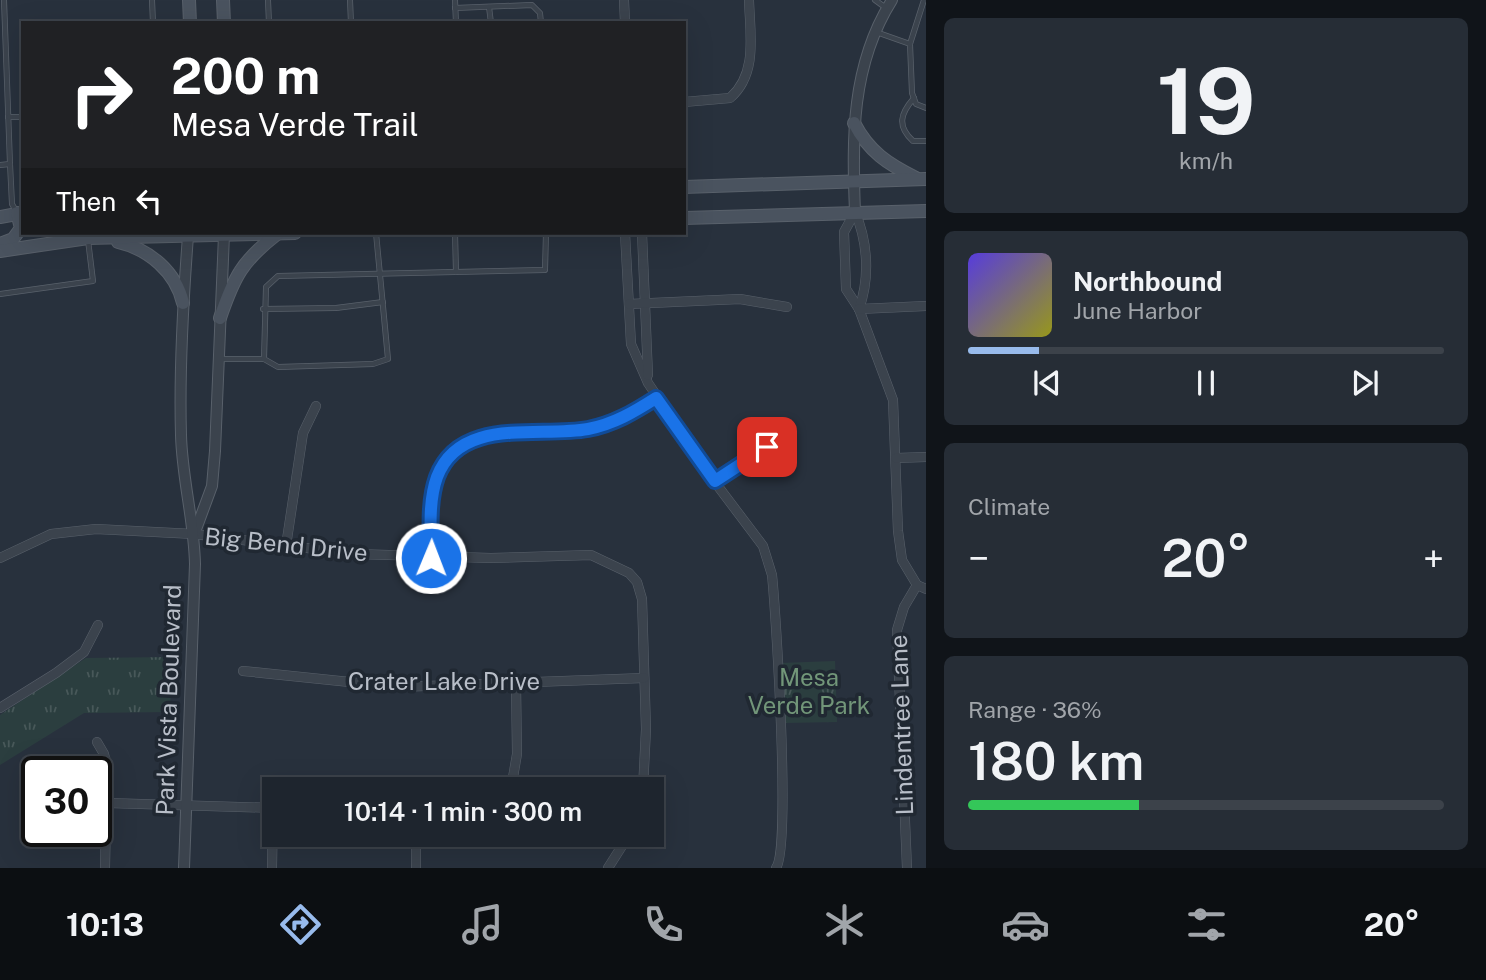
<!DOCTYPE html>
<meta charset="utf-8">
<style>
body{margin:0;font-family:"Public Sans",sans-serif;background:#262d36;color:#f1f3f6;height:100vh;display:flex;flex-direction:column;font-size:26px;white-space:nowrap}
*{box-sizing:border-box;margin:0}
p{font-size:23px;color:#a1a5aa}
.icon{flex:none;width:38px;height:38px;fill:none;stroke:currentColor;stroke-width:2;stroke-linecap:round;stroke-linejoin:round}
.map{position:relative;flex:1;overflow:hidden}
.side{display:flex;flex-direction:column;gap:18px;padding:18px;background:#101419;width:560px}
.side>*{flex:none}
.top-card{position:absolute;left:21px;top:21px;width:665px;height:214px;border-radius:0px;box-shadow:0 7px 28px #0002,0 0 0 2px #3c424a;background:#202124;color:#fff;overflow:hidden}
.speed{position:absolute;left:21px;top:756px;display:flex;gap:14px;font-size:35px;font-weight:700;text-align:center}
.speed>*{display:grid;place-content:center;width:91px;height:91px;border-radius:50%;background:#1e252e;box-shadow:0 7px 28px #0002,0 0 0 2px #3c424a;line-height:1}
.speed .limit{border:4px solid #111;border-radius:10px;background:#fff;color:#111}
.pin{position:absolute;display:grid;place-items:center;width:60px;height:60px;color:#fff;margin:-30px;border-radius:14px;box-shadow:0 4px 10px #0006}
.me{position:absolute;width:77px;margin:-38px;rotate:1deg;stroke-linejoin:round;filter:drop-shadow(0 0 5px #0008)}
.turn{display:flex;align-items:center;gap:24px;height:147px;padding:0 35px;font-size:32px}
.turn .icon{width:91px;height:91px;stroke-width:2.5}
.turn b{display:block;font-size:49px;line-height:60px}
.then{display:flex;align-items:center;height:66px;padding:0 35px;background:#0003;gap:14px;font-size:26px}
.big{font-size:52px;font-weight:600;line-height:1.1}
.side .card{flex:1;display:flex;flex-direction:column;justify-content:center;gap:10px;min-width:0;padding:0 24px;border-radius:10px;background:#262d36}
.side .dial{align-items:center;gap:0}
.dial b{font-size:91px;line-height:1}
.song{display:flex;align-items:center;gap:21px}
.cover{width:84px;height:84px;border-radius:10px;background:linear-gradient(135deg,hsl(250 70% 55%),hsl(60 70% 35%))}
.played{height:7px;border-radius:4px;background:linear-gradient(90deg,#98bbec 15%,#3c424a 15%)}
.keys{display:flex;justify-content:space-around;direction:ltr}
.heat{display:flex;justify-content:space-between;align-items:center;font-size:38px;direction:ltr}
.charge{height:10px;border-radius:5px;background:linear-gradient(90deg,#34c759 36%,#3c424a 0)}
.trip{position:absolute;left:262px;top:777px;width:402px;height:70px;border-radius:0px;background:#1e252e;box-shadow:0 7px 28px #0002,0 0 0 2px #3c424a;font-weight:600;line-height:70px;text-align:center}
.dock{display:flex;height:112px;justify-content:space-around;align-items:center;background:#0c0f12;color:#a1a5aa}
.dock .icon{width:49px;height:49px}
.dock .selected{color:#98bbec}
.dock b{font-size:32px;color:#f1f3f6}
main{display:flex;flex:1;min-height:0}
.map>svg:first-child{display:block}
.grass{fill:url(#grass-tufts)}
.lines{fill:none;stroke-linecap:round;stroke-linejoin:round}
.service-casing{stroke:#59616b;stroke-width:6}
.minor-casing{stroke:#59616b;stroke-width:10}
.tertiary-casing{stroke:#59616b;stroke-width:12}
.secondary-casing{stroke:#59616b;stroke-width:14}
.service{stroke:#3b434d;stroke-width:4.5}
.minor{stroke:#3b434d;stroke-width:9}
.tertiary{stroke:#3b434d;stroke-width:10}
.secondary{stroke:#4a535f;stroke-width:12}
.route-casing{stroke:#114b97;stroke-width:18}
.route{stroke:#1a73e8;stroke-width:12}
.labels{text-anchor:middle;stroke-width:7;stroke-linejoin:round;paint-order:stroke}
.street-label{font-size:24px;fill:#b8bec8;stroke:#202832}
.park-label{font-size:24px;fill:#729679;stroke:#202832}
</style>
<main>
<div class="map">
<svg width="926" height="868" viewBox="0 0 926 868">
<defs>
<pattern id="grass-tufts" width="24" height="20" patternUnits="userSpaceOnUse" patternTransform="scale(1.75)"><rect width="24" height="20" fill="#2b3e3f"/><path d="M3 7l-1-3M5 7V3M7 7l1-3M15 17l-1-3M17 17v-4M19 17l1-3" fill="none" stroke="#485859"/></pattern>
</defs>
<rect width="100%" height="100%" fill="#28313d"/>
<g class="grass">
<path d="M 172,657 L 170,712 L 84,713 L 0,765 L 0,715 L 86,658 Z"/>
<path d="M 835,661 L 837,722 L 783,723 L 781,663 Z"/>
</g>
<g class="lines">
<g class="service-casing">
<g id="service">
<path d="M 4,0 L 10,164 L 12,204 L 16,211"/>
<path d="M 152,0 L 153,23"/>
<path d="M 268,0 L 269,23"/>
<path d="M 350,0 L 351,23"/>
<path d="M 455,0 L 456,23"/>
<path d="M 875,0 L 886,8"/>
<path d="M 489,7 L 491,23"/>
<path d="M 455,8 L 532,5 L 540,13 L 541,23"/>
<path d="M 876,32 L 910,44 L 912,93 L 916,104 L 926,108"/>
<path d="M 910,44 L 924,0"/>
<path d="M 914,98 C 900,114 897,126 913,141 L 926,141"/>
<path d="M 8,117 L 23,117"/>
<path d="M 0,165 L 10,164"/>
<path d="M 455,233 L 456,272"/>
<path d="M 0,294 L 93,281 L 88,240"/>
<path d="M 263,309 L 336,308 L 383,302"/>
<path d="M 221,359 L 264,359 L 266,287 L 278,276 L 545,270 L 546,233"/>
<path d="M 264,359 L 278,367 L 373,364 L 388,359 L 376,233"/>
</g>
</g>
<g class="minor-casing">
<g id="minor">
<path d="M 624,0 L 625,23"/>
<path d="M 684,102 L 730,98 C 758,74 750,34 749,0"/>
<path d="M 855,212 L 844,232 L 846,289 L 859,309 L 893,400 L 898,531 L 902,560 L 917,585 L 926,589"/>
<path d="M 855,212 C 868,242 870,278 859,309"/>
<path d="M 625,233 L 631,344 L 648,383 L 714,481 L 763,546 L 772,575 C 776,614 791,848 776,868"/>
<path d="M 642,233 L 648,375"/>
<path d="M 629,304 L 740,299 L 787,307"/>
<path d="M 859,309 L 926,306"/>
<path d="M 896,458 L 926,457"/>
<path d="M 714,481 L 767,447"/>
<path d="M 286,546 L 303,433 L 316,406"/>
<path d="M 431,557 C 431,532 428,501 437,477 C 460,416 539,437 588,429 C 614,424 635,412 656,398"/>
<path d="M 0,558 L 51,534 L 96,529 L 194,534 L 355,554 L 491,558 L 591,555 L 629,573 L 637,582 L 642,599 L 646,729 L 643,789"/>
<path d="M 243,671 L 398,687 L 644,678"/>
<path d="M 0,708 L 56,673 L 84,652 L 98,625"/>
<path d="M 97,742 L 104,754 L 107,767 L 105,868"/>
<path d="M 511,789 L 517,754 L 516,683"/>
<path d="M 108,803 L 275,808"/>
<path d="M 416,835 L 416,868"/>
<path d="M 272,868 L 273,808"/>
<path d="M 608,868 L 629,835"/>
<path d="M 907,868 L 897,630 L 904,607 L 917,585"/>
</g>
</g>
<g class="tertiary-casing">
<g id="tertiary">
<path d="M 855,212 C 852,138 851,65 892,0"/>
<path d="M 195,532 L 212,486 L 215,451 L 224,235"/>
<path d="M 184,868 L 195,564 C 194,520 182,478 181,435 C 179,369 183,302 188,236"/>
</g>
</g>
<g class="secondary-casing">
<g id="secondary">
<path d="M 189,0 L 190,23"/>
<path d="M 223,0 L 224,23"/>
<path d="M 854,123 C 869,152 888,164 916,178"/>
<path d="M 684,187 L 926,179"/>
<path d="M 0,217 L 22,213"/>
<path d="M 684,218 L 926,211"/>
<path d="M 118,242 C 149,249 176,272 183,303"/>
<path d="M 0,244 L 13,239 L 21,228 L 17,213"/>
<path d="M 0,251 L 88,238 L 295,233"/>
<path d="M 220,318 C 234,277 242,261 277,234"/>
</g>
</g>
<use href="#service" class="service"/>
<use href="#minor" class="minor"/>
<use href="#tertiary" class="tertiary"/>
<use href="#secondary" class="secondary"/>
</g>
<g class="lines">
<g class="route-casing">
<path id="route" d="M 431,558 C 431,532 428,502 437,477 C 460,416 539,438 588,429 C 614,424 634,412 656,398 L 715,481 L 767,447"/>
</g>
<use href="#route" class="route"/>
</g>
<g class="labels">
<g class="street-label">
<text transform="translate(286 545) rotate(6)" y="8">Big Bend Drive</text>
<text x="444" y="690">Crater Lake Drive</text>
<text transform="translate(169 700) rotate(-88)" y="8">Park Vista Boulevard</text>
<text transform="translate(902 725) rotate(-92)" y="8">Lindentree Lane</text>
</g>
<g class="park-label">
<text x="809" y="686">Mesa<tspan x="809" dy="28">Verde Park</tspan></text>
</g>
</g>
</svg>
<div class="speed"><div class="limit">30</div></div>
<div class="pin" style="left:767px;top:447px;background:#d93025"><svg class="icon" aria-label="arrive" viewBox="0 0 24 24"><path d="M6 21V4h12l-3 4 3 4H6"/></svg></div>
<svg class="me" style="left:431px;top:558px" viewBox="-20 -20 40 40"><circle r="17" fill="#1a73e8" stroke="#fff" stroke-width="3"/><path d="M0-11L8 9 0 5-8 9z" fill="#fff"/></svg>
<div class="trip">10:14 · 1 min · 300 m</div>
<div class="top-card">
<div class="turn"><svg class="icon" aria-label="right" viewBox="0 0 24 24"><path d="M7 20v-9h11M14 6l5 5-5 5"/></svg><div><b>200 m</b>Mesa Verde Trail</div></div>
<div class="then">Then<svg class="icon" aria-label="left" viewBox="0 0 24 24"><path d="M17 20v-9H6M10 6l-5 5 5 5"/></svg></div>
</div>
</div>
<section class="side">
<div class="card dial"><b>19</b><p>km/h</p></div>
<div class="card">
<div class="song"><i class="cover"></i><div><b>Northbound</b><p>June Harbor</p></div></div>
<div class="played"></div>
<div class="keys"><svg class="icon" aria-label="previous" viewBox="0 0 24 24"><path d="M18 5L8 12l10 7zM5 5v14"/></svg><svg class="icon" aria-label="pause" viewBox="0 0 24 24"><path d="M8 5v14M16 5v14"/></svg><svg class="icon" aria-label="next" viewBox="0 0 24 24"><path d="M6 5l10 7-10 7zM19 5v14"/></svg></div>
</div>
<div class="card"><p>Climate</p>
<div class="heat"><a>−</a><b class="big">20°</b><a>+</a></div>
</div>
<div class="card"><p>Range · 36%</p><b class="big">180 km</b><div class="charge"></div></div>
</section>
</main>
<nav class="dock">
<b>10:13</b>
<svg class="icon selected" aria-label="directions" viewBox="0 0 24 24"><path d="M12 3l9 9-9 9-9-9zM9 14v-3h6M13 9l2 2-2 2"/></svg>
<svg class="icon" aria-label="music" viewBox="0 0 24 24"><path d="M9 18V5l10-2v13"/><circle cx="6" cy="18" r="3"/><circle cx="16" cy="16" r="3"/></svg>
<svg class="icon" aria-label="phone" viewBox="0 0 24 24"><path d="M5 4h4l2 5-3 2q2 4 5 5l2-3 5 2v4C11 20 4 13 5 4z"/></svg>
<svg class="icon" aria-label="climate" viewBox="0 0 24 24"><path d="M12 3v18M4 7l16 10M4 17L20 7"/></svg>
<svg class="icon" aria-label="car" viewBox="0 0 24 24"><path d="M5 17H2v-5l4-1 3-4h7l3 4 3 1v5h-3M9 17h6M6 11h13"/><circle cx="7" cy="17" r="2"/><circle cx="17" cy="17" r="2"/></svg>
<svg class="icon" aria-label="filters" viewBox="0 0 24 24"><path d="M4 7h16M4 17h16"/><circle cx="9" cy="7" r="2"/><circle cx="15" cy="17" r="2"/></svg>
<b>20°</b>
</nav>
